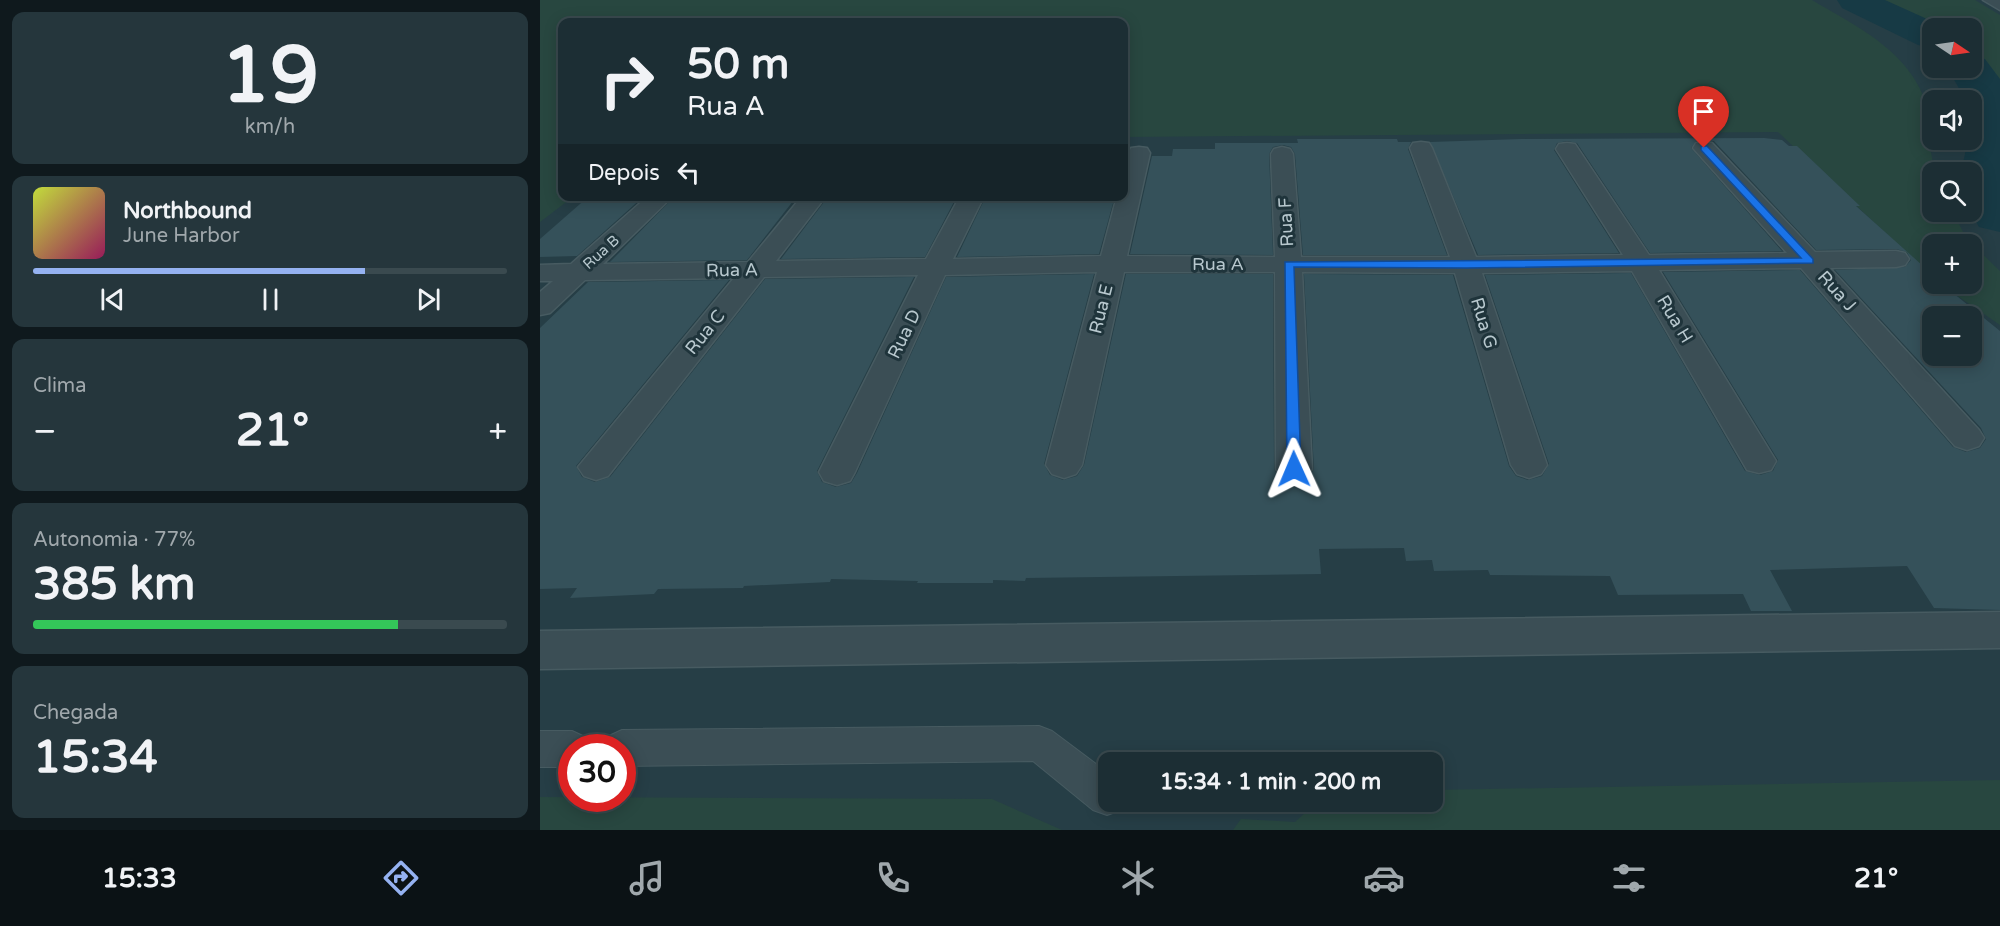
<!DOCTYPE html>
<html lang="pt">
<meta charset="utf-8">
<style>
body{margin:0;font-family:"Varela Round",sans-serif;background:#25363c;color:#f1f3f6;height:100vh;display:flex;flex-direction:column;font-size:22px;white-space:nowrap}
*{box-sizing:border-box;margin:0}
p{font-size:20px;color:#a0a8ac}
.icon{flex:none;width:33px;height:33px;fill:none;stroke:currentColor;stroke-width:2;stroke-linecap:round;stroke-linejoin:round}
.map{position:relative;flex:1;overflow:hidden}
.side{display:flex;flex-direction:column;gap:12px;padding:12px;background:#0f191d;width:540px}
.side>*{flex:none}
.hud{position:absolute;left:18px;top:18px;width:570px;height:183px;border-radius:12px;box-shadow:0 3px 15px #0003,0 0 0 2px #3a4a4f;background:#1c2e34;color:#f1f3f6;overflow:hidden}
.needle{width:39px;rotate:103deg}
.tools{position:absolute;left:1382px;top:18px;display:grid;gap:12px}
.tools a{display:grid;place-items:center;width:60px;height:60px;border-radius:12px;background:#1c2e34;box-shadow:0 3px 15px #0003,0 0 0 2px #3a4a4f;font-size:30px}
.speed{position:absolute;left:18px;top:734px;display:flex;gap:12px;font-size:30px;font-weight:700;text-align:center}
.speed>*{display:grid;place-content:center;width:78px;height:78px;border-radius:50%;background:#1c2e34;box-shadow:0 3px 15px #0003,0 0 0 2px #3a4a4f;line-height:1}
.speed .limit{border:9px solid #d22;background:#fff;color:#111}
.pin{position:absolute;display:grid;place-items:center;width:51px;height:51px;color:#fff;margin:-62px -26px;border-radius:50% 50% 50% 0;rotate:-45deg;box-shadow:0 0 6px #0007}
.pin .icon{rotate:45deg}
.me{position:absolute;width:66px;margin:-33px;rotate:359deg;stroke-linejoin:round;filter:drop-shadow(0 0 4px #0008)}
.turn{display:flex;align-items:center;gap:21px;height:126px;padding:0 30px;font-size:27px}
.turn .icon{width:78px;height:78px;stroke-width:2.5}
.turn b{display:block;font-size:42px;line-height:51px}
.then{display:flex;align-items:center;height:57px;padding:0 30px;background:#0003;gap:12px;font-size:22px}
.big{font-size:45px;font-weight:700;line-height:1.1}
.side .tile{flex:1;display:flex;flex-direction:column;justify-content:center;gap:9px;min-width:0;padding:0 21px;border-radius:12px;background:#25363c}
.side .dial{align-items:center;gap:0}
.dial b{font-size:78px;line-height:1}
.song{display:flex;align-items:center;gap:18px}
.cover{width:72px;height:72px;border-radius:9px;background:linear-gradient(135deg,hsl(70 70% 55%),hsl(330 70% 35%))}
.played{height:6px;border-radius:3px;background:linear-gradient(90deg,#95b2f1 70%,#3a4a4f 70%)}
.keys{display:flex;justify-content:space-around;direction:ltr}
.heat{display:flex;justify-content:space-between;align-items:center;font-size:33px;direction:ltr}
.charge{height:9px;border-radius:4px;background:linear-gradient(90deg,#34c759 77%,#3a4a4f 0)}
.trip{position:absolute;left:558px;top:752px;width:345px;height:60px;border-radius:12px;background:#1c2e34;box-shadow:0 3px 15px #0003,0 0 0 2px #3a4a4f;font-weight:700;line-height:60px;text-align:center}
.menu{display:flex;height:96px;justify-content:space-around;align-items:center;background:#0b1215;color:#a0a8ac}
.menu .icon{width:42px;height:42px}
.menu .on{color:#95b2f1}
.menu b{font-size:27px;color:#f1f3f6}
main{display:flex;flex:1;min-height:0}
.map>svg:first-child{display:block}
.green{fill:#284740}
.lines{fill:none;stroke-linecap:round;stroke-linejoin:round}
.river{fill:#173a45;fill-rule:evenodd}
.building{fill:#35515a;fill-rule:evenodd}
.service-casing{stroke:#475b61;stroke-width:2}
.minor-casing{stroke:#475b61;stroke-width:3}
.service{fill:#3b4e55;fill-rule:evenodd}
.minor{fill:#3b4e55;fill-rule:evenodd}
.route{fill:#1a73e8;stroke:#114b97;stroke-width:1.5}
.labels{text-anchor:middle;stroke-width:6;stroke-linejoin:round;paint-order:stroke}
.far-street-label{font-size:15px;fill:#b8c8ce;stroke:#1f343b}
.street-label{font-size:18px;fill:#b8c8ce;stroke:#1f343b}
</style>
<main>
<section class="side">
<div class="tile dial"><b>19</b><p>km/h</p></div>
<div class="tile">
<div class="song"><i class="cover"></i><div><b>Northbound</b><p>June Harbor</p></div></div>
<div class="played"></div>
<div class="keys"><svg class="icon" aria-label="previous" viewBox="0 0 24 24"><path d="M18 5L8 12l10 7zM5 5v14"/></svg><svg class="icon" aria-label="pause" viewBox="0 0 24 24"><path d="M8 5v14M16 5v14"/></svg><svg class="icon" aria-label="next" viewBox="0 0 24 24"><path d="M6 5l10 7-10 7zM19 5v14"/></svg></div>
</div>
<div class="tile"><p>Clima</p>
<div class="heat"><a>−</a><b class="big">21°</b><a>+</a></div>
</div>
<div class="tile"><p>Autonomia · 77%</p><b class="big">385 km</b><div class="charge"></div></div>
<div class="tile"><p>Chegada</p><b class="big">15:34</b></div>
</section>
<div class="map">
<svg width="1460" height="830" viewBox="0 0 1460 830">
<rect width="100%" height="100%" fill="#263e46"/>
<g class="green">
<path d="M 0,0 L 1272,0 C 1321,29 1374,53 1389,113 C 1391,122 1389,131 1390,140 C 1390,151 1393,162 1395,172 L 1392,172 L 1392,212 L 1413,212 L 1426,238 L 1460,271 L 1460,325 L 1400,284 L 1431,284 L 1431,244 L 1392,244 L 1392,277 L 1238,132 L 584,137 L 584,22 L 22,22 L 22,196 L 33,197 L 0,222 Z"/>
<path d="M 1337,0 L 1435,0 L 1460,15 L 1460,84 L 1441,56 L 1431,49 L 1431,28 L 1396,28 Z"/>
<path d="M 1460,780 L 1460,830 L 693,830 L 701,819 L 755,822 L 778,801 L 892,801 L 893,790 Z"/>
<path d="M 0,797 L 452,799 L 522,830 L 0,830 Z"/>
</g>
<g class="lines">
<g class="river">
<path d="M 1297,0 L 1345,0 L 1407,28 L 1392,28 L 1392,48 L 1378,45 L 1302,8 Z"/>
<path d="M 1431,55 L 1445,59 L 1460,79 L 1460,232 L 1439,227 L 1430,212 L 1431,172 L 1421,172 L 1428,140 L 1431,140 L 1431,100 L 1426,100 L 1407,68 L 1431,68 Z"/>
</g>
</g>
<g class="building">
<path d="M 1224,138 L 1242,140 L 1249,146 L 1257,146 L 1320,206 L 1316,206 L 1392,274 L 1392,284 L 1402,284 L 1460,331 L 1460,610 L 1394,608 L 1367,566 L 1230,570 L 1252,611 L 1211,611 L 1203,594 L 1078,595 L 1070,576 L 950,575 L 948,570 L 894,571 L 892,560 L 866,561 L 864,548 L 779,549 L 781,574 L 486,578 L 485,581 L 453,580 L 453,583 L 377,583 L 378,581 L 291,579 L 290,582 L 204,586 L 203,588 L 118,589 L 114,594 L 30,598 L 37,588 L 0,589 L 0,328 L 48,282 L 189,280 L 36,466 L 42,477 L 55,482 L 70,477 L 225,279 L 374,277 L 277,471 L 282,482 L 296,487 L 311,483 L 317,473 L 406,277 L 554,274 L 504,464 L 510,475 L 523,480 L 537,476 L 544,465 L 586,274 L 733,274 L 734,469 L 740,479 L 753,484 L 767,480 L 774,469 L 764,274 L 913,275 L 969,466 L 976,476 L 988,480 L 1002,476 L 1009,464 L 945,275 L 1091,273 L 1205,471 L 1220,475 L 1233,471 L 1238,460 L 1123,272 L 1260,270 L 1413,447 L 1426,452 L 1440,448 L 1446,439 L 1441,428 L 1295,270 L 1365,267 L 1371,260 L 1367,252 L 1356,249 L 1276,250 L 1174,141 L 1156,141 L 1151,148 L 1242,251 L 1110,253 L 1037,143 L 1027,141 L 1017,143 L 1014,150 L 1079,253 L 938,255 L 890,142 L 981,139 ZM 1392,316 L 1431,316 L 1431,356 L 1392,356 Z"/>
<path d="M 757,139 L 857,139 L 858,142 L 871,142 L 868,149 L 907,255 L 763,255 L 755,154 L 751,147 L 743,145 L 733,147 L 729,154 L 733,255 L 590,254 L 612,156 L 632,156 L 633,149 L 675,149 L 675,143 L 758,143 Z"/>
<path d="M 104,196 L 37,256 L 0,257 L 0,239 L 48,197 Z"/>
<path d="M 135,196 L 257,196 L 207,260 L 70,262 Z"/>
<path d="M 373,196 L 417,196 L 385,257 L 241,259 L 287,198 Z"/>
<path d="M 446,196 L 575,196 L 559,254 L 417,257 Z"/>
</g>
<g class="lines">
<g class="service-casing">
<g id="service">
<path d="M 499,726 L 512,731 L 568,773 L 568,801 L 584,801 L 581,810 L 567,815 L 553,810 L 493,761 L 82,766 L 82,747 L 64,747 L 69,736 L 82,730 Z"/>
<path d="M 0,731 L 32,731 L 45,737 L 49,747 L 32,747 L 32,767 L 0,767 Z"/>
</g>
</g>
<g class="minor-casing">
<g id="minor">
<path d="M 1443,0 L 1460,0 L 1460,10 Z"/>
<path d="M 881,142 L 889,143 L 892,148 L 936,257 L 1083,255 L 1016,149 L 1019,144 L 1027,143 L 1035,144 L 1109,255 L 1247,253 L 1153,148 L 1156,143 L 1164,142 L 1172,143 L 1275,252 L 1356,251 L 1365,253 L 1369,259 L 1365,265 L 1356,267 L 1290,268 L 1439,430 L 1444,438 L 1439,446 L 1427,450 L 1415,446 L 1261,268 L 1119,270 L 1236,461 L 1231,470 L 1219,473 L 1207,470 L 1092,271 L 942,273 L 1007,465 L 1001,474 L 989,478 L 977,474 L 971,465 L 915,273 L 762,272 L 772,469 L 766,478 L 754,482 L 742,478 L 736,469 L 735,272 L 584,272 L 542,465 L 536,474 L 524,478 L 512,474 L 506,465 L 557,272 L 405,275 L 315,472 L 310,481 L 297,485 L 284,481 L 279,472 L 378,275 L 224,277 L 68,476 L 56,480 L 44,476 L 38,467 L 194,278 L 45,280 L 10,313 L 0,315 L 0,292 L 13,281 L 0,281 L 0,265 L 31,264 L 108,196 L 133,196 L 63,264 L 208,262 L 262,196 L 286,196 L 236,261 L 386,259 L 420,196 L 444,196 L 413,259 L 561,256 L 577,196 L 584,196 C 584,180 582,162 591,148 L 599,147 L 607,148 L 610,153 L 587,256 L 735,257 L 731,154 L 734,149 L 742,147 L 750,149 L 753,154 L 761,257 L 910,257 L 870,148 L 873,143 Z"/>
<path d="M 1460,612 L 1460,648 L 0,669 L 0,631 Z"/>
</g>
</g>
<use href="#service" class="service"/>
<use href="#minor" class="minor"/>
</g>
<path class="route" d="M 1161,146 L 1167,146 L 1273,259 L 1273,263 L 926,268 L 754,267 L 761,469 L 754,475 L 749,473 L 747,469 L 745,262 L 1261,258 L 1161,150 Z"/>
<g class="labels">
<g class="far-street-label">
<text transform="translate(61 252) rotate(-42)" y="5">Rua B</text>
</g>
<g class="street-label">
<text transform="translate(746 222) rotate(-93)" y="6">Rua F</text>
<text x="678" y="270">Rua A</text>
<text transform="translate(192 270) rotate(-1)" y="6">Rua A</text>
<text transform="translate(1297 291) rotate(48)" y="6">Rua J</text>
<text transform="translate(561 309) rotate(-76)" y="6">Rua E</text>
<text transform="translate(1135 319) rotate(59)" y="6">Rua H</text>
<text transform="translate(944 323) rotate(73)" y="6">Rua G</text>
<text transform="translate(165 332) rotate(-51)" y="6">Rua C</text>
<text transform="translate(364 334) rotate(-64)" y="6">Rua D</text>
</g>
</g>
</svg>
<div class="tools">
<a><svg class="needle" viewBox="-14 -14 28 28"><path d="M0-13l5 13h-10z" fill="#e53935"/><path d="M0 13l5-13h-10z" fill="#a0a8ac"/></svg></a>
<a><svg class="icon" aria-label="sound" viewBox="0 0 24 24"><path d="M4 9h4l5-4v14l-5-4H4zM17 9q2 3 0 6"/></svg></a>
<a><svg class="icon" aria-label="search" viewBox="0 0 24 24"><circle cx="10" cy="10" r="6"/><path d="M15 15l6 6"/></svg></a>
<a>+</a>
<a>−</a>
</div>
<div class="speed"><div class="limit">30</div></div>
<div class="pin" style="left:1164px;top:148px;background:#d93025"><svg class="icon" aria-label="arrive" viewBox="0 0 24 24"><path d="M6 21V4h12l-3 4 3 4H6"/></svg></div>
<svg class="me" style="left:754px;top:469px" viewBox="-20 -20 40 40"><path d="M0-17L14 15 0 8-14 15z" fill="#1a73e8" stroke="#fff" stroke-width="4"/></svg>
<div class="trip">15:34 · 1 min · 200 m</div>
<div class="hud">
<div class="turn"><svg class="icon" aria-label="right" viewBox="0 0 24 24"><path d="M7 20v-9h11M14 6l5 5-5 5"/></svg><div><b>50 m</b>Rua A</div></div>
<div class="then">Depois<svg class="icon" aria-label="left" viewBox="0 0 24 24"><path d="M17 20v-9H6M10 6l-5 5 5 5"/></svg></div>
</div>
</div>
</main>
<nav class="menu">
<b>15:33</b>
<svg class="icon on" aria-label="directions" viewBox="0 0 24 24"><path d="M12 3l9 9-9 9-9-9zM9 14v-3h6M13 9l2 2-2 2"/></svg>
<svg class="icon" aria-label="music" viewBox="0 0 24 24"><path d="M9 18V5l10-2v13"/><circle cx="6" cy="18" r="3"/><circle cx="16" cy="16" r="3"/></svg>
<svg class="icon" aria-label="phone" viewBox="0 0 24 24"><path d="M5 4h4l2 5-3 2q2 4 5 5l2-3 5 2v4C11 20 4 13 5 4z"/></svg>
<svg class="icon" aria-label="climate" viewBox="0 0 24 24"><path d="M12 3v18M4 7l16 10M4 17L20 7"/></svg>
<svg class="icon" aria-label="car" viewBox="0 0 24 24"><path d="M5 17H2v-5l4-1 3-4h7l3 4 3 1v5h-3M9 17h6M6 11h13"/><circle cx="7" cy="17" r="2"/><circle cx="17" cy="17" r="2"/></svg>
<svg class="icon" aria-label="filters" viewBox="0 0 24 24"><path d="M4 7h16M4 17h16"/><circle cx="9" cy="7" r="2"/><circle cx="15" cy="17" r="2"/></svg>
<b>21°</b>
</nav>
